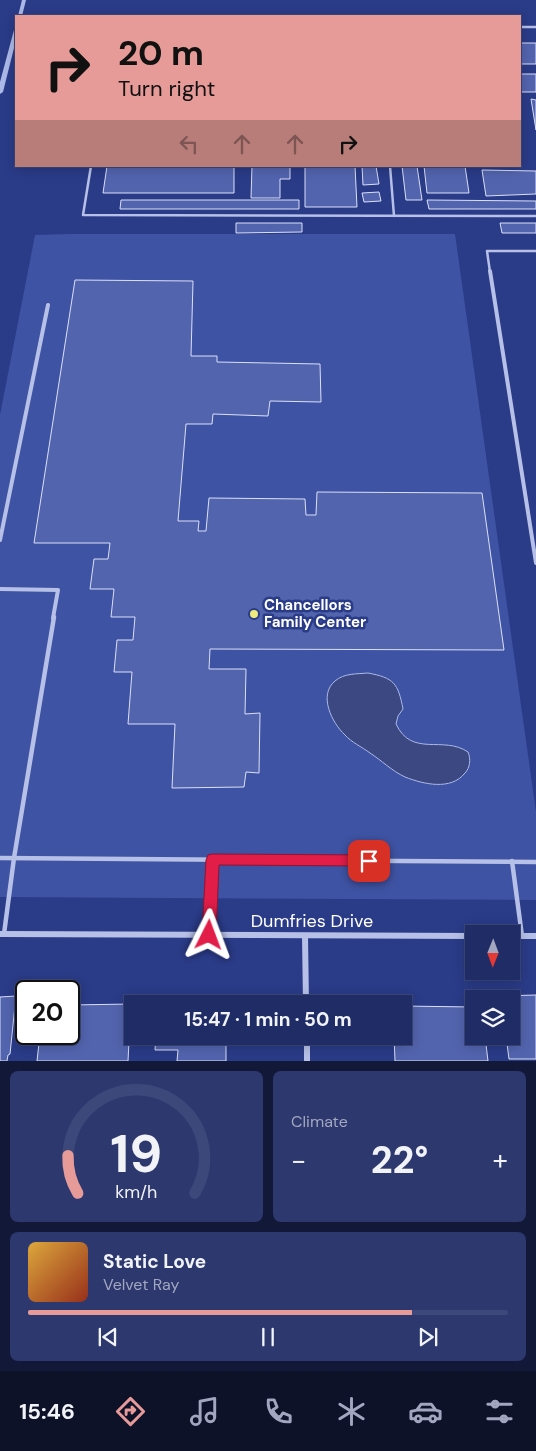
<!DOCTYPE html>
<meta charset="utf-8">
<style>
body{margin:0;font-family:"DM Sans",sans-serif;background:#2d386f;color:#f1f3f6;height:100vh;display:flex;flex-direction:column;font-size:19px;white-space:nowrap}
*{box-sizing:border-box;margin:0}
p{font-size:16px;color:#a2a7bf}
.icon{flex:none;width:28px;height:28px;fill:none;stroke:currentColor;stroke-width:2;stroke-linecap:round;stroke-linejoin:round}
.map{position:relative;height:1061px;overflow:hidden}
.side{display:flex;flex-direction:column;gap:10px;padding:10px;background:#121838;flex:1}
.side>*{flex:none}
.hud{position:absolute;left:15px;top:15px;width:506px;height:152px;border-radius:0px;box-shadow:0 2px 12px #0003,0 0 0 1px #3d487a;background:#e69b98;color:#111;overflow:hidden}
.needle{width:32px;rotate:181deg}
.buttons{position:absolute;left:465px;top:925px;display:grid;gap:10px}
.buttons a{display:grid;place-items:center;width:55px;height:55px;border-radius:0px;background:#202c66;box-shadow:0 2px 12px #0003,0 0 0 1px #3d487a;font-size:25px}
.speed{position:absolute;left:15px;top:980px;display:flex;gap:10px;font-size:25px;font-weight:700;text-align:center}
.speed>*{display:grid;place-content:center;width:65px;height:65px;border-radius:50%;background:#202c66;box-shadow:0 2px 12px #0003,0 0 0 1px #3d487a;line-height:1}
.speed .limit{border:2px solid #111;border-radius:8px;background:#fff;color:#111}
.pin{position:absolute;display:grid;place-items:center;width:42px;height:42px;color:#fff;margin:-21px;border-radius:10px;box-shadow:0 2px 8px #0006}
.me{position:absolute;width:55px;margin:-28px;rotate:3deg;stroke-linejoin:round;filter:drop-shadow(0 0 4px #0008)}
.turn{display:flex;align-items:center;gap:18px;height:105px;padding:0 20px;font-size:22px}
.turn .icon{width:65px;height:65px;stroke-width:2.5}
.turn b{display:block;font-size:35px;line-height:42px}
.lanes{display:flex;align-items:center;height:48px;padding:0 20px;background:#0003;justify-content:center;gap:25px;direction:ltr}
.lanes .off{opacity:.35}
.big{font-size:38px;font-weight:700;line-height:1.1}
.side .tile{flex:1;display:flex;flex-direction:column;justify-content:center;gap:8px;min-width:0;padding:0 18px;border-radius:8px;background:#2d386f}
.side .dial{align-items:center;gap:0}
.dial svg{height:130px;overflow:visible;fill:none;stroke:#3d487a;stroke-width:7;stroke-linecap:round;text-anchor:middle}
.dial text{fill:#f1f3f6;stroke:none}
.song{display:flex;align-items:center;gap:15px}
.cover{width:60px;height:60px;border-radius:8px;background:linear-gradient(135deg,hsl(40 70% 55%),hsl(10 70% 35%))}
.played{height:5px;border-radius:2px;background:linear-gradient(90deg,#e69b98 80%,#3d487a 80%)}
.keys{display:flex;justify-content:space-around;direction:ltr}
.heat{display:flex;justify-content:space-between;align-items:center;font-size:28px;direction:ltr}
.side .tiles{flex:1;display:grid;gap:10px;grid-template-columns:1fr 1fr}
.tile:last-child{grid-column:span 2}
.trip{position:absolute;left:124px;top:995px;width:288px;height:50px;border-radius:0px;background:#202c66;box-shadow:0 2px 12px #0003,0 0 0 1px #3d487a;font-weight:700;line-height:50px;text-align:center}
.tab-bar{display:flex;height:80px;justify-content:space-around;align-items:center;background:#0d1229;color:#a2a7bf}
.tab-bar .icon{width:35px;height:35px}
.tab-bar .selected{color:#e69b98}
.tab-bar b{font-size:22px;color:#f1f3f6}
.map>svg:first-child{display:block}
.green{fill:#3f53a4}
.water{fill:#3c4881;stroke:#acb9e8}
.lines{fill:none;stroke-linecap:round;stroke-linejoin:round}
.stream{fill:#acb9e8;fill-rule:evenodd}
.building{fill:#5364af;stroke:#dae0f7}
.service-far2{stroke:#b7c1e8;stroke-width:2.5}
.service-far1{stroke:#b7c1e8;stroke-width:4}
.service{stroke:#b7c1e8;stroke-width:4.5}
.minor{stroke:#b7c1e8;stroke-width:6}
.route{fill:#e11d48;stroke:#92132f}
.poi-dot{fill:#eeea7e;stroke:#2a3b88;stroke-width:2}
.labels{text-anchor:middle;stroke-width:5;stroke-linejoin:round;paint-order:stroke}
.poi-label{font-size:15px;font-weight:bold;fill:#fff;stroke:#2a3b88;text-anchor:start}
.near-street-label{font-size:18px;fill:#fff;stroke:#2a3b88}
</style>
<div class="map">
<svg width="536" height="1061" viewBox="0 0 536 1061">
<rect width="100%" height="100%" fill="#2a3b88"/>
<path class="green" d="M 72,234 L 455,234 L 536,812 L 536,900 L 0,897 L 0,415 L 35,235 Z"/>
<path class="water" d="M 368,673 C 394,678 398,683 403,709 L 398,716 L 396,724 C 412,758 443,735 468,752 C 471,759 470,768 465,773 C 451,791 423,784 405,777 C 392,771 381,760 370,753 C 362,747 351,742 345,735 C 332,723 318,695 335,681 C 344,673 358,674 368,673 Z"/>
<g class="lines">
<g class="stream">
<path d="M 22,0 L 26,0 L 22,16 L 18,16 Z"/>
<path d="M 14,30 L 16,30 L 16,40 L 3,92 L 0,94 L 0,82 Z"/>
</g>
</g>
<g class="building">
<rect x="520" y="43" width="16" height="21"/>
<rect x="520" y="74" width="16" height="18"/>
<path d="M 531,99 L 536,100 L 536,130 Z"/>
<path d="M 107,166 L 234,166 L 234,193 L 103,193 Z"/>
<path d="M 252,166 L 290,166 L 290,179 L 280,179 L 280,198 L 251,198 Z"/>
<path d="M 305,166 L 355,166 L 357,207 L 305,207 Z"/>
<path d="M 362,166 L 376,166 L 379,184 L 363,185 Z"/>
<path d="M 402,166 L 417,166 L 422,200 L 406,200 Z"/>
<path d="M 424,166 L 465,166 L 469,193 L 427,193 Z"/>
<path d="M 482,170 L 536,171 L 536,194 L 486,196 Z"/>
<path d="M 379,192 L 381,201 L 364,202 L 362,193 Z"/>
<path d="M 121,200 L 299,200 L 299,209 L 120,209 Z"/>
<path d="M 427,200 L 536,201 L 536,209 L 429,209 Z"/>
<path d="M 236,223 L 302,223 L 302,232 L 236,233 Z"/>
<path d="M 500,223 L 536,223 L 536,233 L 502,233 Z"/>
<path d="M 75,280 L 193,281 L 191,356 L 217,356 L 217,362 L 320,364 L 321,402 L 270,401 L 268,416 L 213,414 L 212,424 L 186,424 L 178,521 L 199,521 L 198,531 L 206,531 L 209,498 L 305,499 L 306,515 L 316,515 L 317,492 L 482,493 L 504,650 L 210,649 L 209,669 L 246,669 L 245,714 L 260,713 L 259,773 L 246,772 L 244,787 L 172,788 L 175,724 L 128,724 L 132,672 L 114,672 L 117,640 L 133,640 L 135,617 L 111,617 L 114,589 L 90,589 L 94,559 L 108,559 L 110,543 L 34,543 Z"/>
<path d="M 536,995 L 536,1059 L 509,1059 L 506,1036 L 511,1036 L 511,999 L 501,999 L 500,996 Z"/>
<path d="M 16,996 L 10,1054 L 8,1055 L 7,1061 L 0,1061 L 0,997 Z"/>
<rect x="158" y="998" width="69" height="6"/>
<path d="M 131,1004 L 128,1061 L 37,1061 L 40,1034 L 69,1034 L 69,1005 Z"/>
<path d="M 402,1006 L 474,1007 L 474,1036 L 485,1036 L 488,1061 L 395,1061 L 394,1036 L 402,1036 Z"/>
<path d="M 156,1036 L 226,1036 L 226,1061 L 177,1061 L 178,1050 L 155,1050 Z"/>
</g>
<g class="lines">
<g class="service-far2">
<path d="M 520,27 L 536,27"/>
<path d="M 91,166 L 83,215 L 536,216"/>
<path d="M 390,166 L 394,216"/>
<path d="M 490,272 L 487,251 L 536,251"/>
</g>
<g class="service-far1">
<path d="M 490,271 L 536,563"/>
<path d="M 0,540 L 48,305"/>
<path d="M 0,589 L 58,590 L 53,618"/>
</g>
<g class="service">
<path d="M 0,858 L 536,862"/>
<path d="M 512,861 L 522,936"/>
<path d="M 4,934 L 14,858 L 54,617"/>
<path d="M 209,935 L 213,860"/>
</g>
<g class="minor">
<path d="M 0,934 L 474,936"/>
<path d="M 305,936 L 306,1004"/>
<path d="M 511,936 L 536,936"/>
<path d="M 307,1036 L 307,1061"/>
</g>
</g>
<path class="route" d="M 212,854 L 369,855 L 374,856 L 376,861 L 374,865 L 369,866 L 219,865 L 216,935 L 214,940 L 209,941 L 204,940 L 202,935 L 206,860 L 208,855 Z"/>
<circle class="poi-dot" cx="254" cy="614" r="5"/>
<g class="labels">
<g class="poi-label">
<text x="264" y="610">Chancellors<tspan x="264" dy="17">Family Center</tspan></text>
</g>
<g class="near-street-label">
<text x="312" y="927">Dumfries Drive</text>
</g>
</g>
</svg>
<div class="buttons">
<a><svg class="needle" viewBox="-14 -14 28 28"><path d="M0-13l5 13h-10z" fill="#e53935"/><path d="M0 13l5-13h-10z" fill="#a2a7bf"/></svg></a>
<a><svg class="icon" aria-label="layers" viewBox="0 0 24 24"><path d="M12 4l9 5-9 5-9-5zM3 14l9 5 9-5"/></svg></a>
</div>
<div class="speed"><div class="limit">20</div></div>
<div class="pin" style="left:369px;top:861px;background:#d93025"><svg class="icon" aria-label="arrive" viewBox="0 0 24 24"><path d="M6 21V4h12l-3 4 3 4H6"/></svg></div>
<svg class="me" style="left:209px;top:935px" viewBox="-20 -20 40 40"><path d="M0-17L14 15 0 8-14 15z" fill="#e11d48" stroke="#fff" stroke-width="4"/></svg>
<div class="trip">15:47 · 1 min · 50 m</div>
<div class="hud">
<div class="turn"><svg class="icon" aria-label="right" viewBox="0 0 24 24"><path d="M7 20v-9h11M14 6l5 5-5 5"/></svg><div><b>20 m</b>Turn right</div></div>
<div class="lanes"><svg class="icon off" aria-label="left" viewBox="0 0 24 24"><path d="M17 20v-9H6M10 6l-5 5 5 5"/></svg><svg class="icon off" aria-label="ahead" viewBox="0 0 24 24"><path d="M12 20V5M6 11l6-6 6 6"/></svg><svg class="icon off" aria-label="ahead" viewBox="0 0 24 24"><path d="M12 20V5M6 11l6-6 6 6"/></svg><svg class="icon" aria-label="right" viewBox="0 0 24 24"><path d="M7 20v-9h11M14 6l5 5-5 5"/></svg></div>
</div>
</div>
<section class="side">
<div class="tiles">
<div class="tile dial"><svg viewBox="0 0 100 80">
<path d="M14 69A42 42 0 1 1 86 69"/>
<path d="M14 69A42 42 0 0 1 8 46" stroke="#e69b98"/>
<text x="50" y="56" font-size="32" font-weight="700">19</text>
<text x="50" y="72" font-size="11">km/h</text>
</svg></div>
<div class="tile"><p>Climate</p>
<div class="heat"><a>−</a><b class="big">22°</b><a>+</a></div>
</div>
<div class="tile">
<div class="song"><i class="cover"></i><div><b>Static Love</b><p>Velvet Ray</p></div></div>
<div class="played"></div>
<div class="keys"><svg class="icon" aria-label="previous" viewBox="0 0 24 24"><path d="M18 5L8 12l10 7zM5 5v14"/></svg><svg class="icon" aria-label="pause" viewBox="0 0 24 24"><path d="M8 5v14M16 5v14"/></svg><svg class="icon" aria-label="next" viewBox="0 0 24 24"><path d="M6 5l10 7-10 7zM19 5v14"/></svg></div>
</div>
</div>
</section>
<nav class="tab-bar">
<b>15:46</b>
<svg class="icon selected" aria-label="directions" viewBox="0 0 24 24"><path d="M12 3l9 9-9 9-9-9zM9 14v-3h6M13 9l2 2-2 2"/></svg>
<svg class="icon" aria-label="music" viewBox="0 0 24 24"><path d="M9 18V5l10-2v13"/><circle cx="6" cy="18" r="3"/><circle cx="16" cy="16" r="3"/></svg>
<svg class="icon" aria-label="phone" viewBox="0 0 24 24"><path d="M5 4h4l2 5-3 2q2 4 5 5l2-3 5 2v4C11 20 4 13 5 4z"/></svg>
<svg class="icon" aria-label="climate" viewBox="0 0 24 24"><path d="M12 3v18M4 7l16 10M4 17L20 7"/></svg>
<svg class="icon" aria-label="car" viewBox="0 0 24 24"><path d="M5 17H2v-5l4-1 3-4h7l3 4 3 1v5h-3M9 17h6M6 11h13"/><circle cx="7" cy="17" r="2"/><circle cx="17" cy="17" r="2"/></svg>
<svg class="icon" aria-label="filters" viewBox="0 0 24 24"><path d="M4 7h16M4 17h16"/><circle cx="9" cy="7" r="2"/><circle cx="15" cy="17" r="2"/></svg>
</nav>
